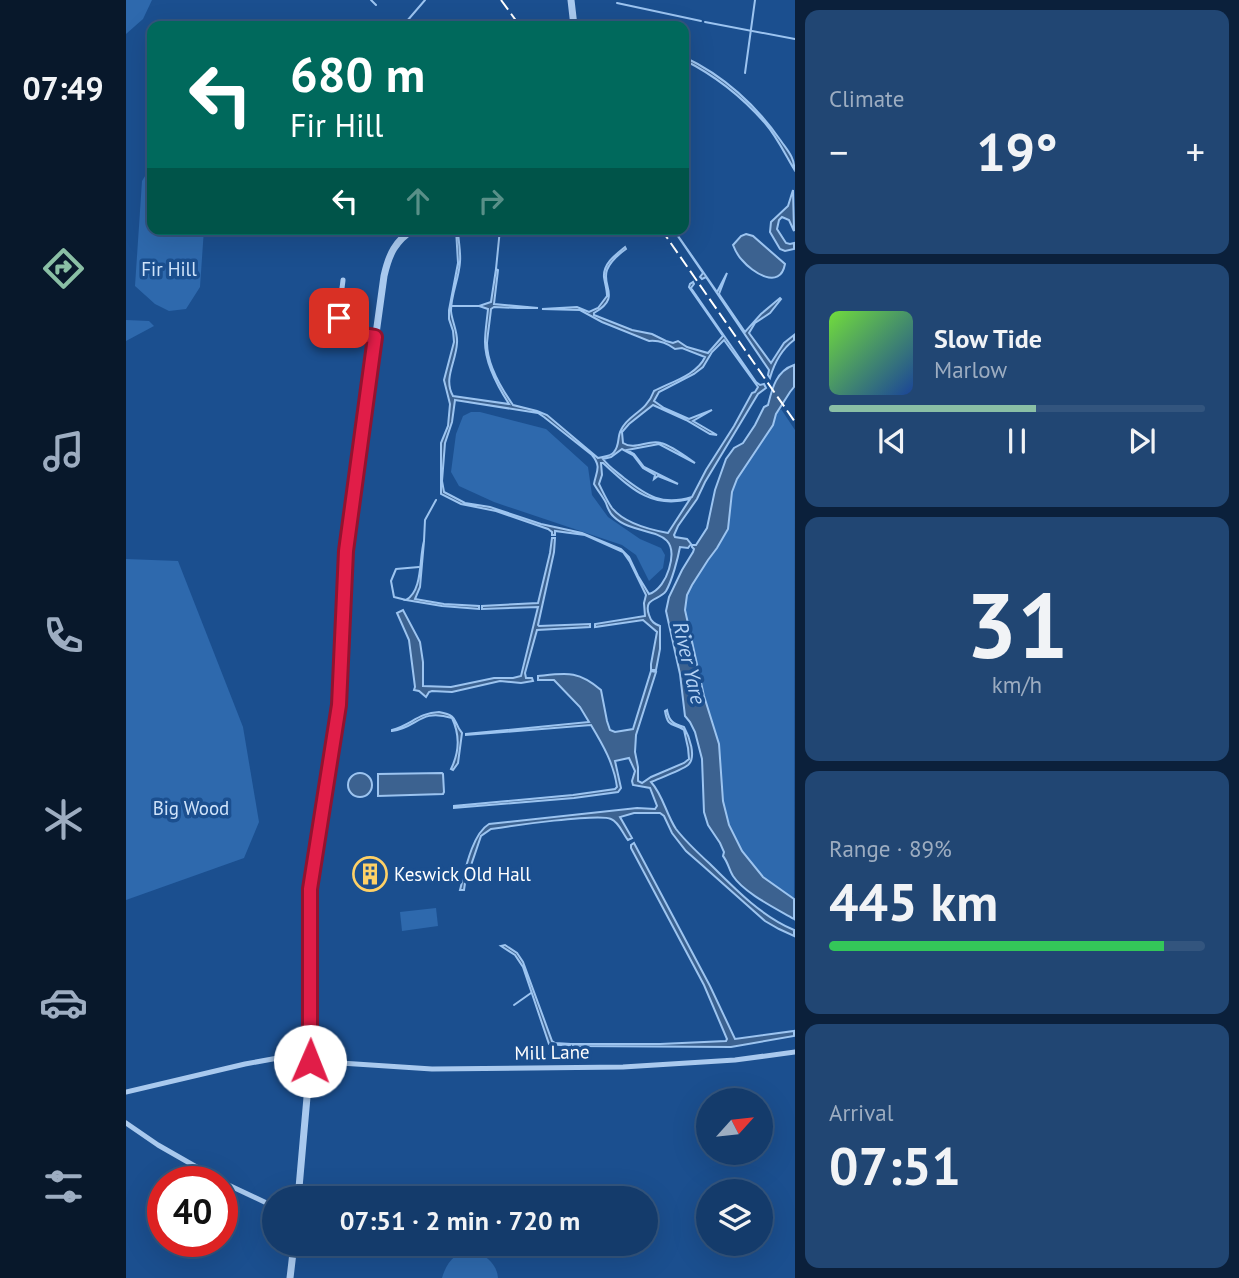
<!DOCTYPE html>
<meta charset="utf-8">
<style>
body{margin:0;font-family:"PT Sans",sans-serif;background:#214673;color:#f1f3f6;height:100vh;display:flex;flex-direction:column;font-size:26px;white-space:nowrap}
*{box-sizing:border-box;margin:0}
p{font-size:23px;color:#9dadc1}
.icon{flex:none;width:38px;height:38px;fill:none;stroke:currentColor;stroke-width:2;stroke-linecap:round;stroke-linejoin:round}
.map{position:relative;flex:1;overflow:hidden}
.details{display:flex;flex-direction:column;gap:10px;padding:10px;background:#0b203b;width:444px}
.details>*{flex:none}
.banner{position:absolute;left:21px;top:21px;width:542px;height:214px;border-radius:14px;box-shadow:0 7px 28px #0002,0 0 0 2px #33557e;background:#00695c;color:#fff;overflow:hidden}
.needle{width:46px;rotate:63deg}
.fabs{position:absolute;left:570px;top:1088px;display:grid;gap:14px}
.fabs a{display:grid;place-items:center;width:77px;height:77px;border-radius:50%;background:#143b6b;box-shadow:0 7px 28px #0002,0 0 0 2px #33557e;font-size:35px}
.speed{position:absolute;left:21px;top:1166px;display:flex;gap:14px;font-size:35px;font-weight:700;text-align:center}
.speed>*{display:grid;place-content:center;width:91px;height:91px;border-radius:50%;background:#143b6b;box-shadow:0 7px 28px #0002,0 0 0 2px #33557e;line-height:1}
.speed .limit{border:10px solid #d22;background:#fff;color:#111}
.pin{position:absolute;display:grid;place-items:center;width:60px;height:60px;color:#fff;margin:-30px;border-radius:14px;box-shadow:0 4px 10px #0006}
.me{position:absolute;width:77px;margin:-38px;rotate:1deg;stroke-linejoin:round;filter:drop-shadow(0 0 5px #0008)}
.turn{display:flex;align-items:center;gap:24px;height:147px;padding:0 28px;font-size:32px}
.turn .icon{width:91px;height:91px;stroke-width:2.5}
.turn b{display:block;font-size:49px;line-height:60px}
.lanes{display:flex;align-items:center;height:66px;padding:0 28px;background:#0003;justify-content:center;gap:35px;direction:ltr}
.lanes .off{opacity:.35}
.big{font-size:52px;font-weight:700;line-height:1.1}
.details .widget{flex:1;display:flex;flex-direction:column;justify-content:center;gap:10px;min-width:0;padding:0 24px;border-radius:14px;background:#214673}
.details .dial{align-items:center;gap:0}
.dial b{font-size:91px;line-height:1}
.song{display:flex;align-items:center;gap:21px}
.cover{width:84px;height:84px;border-radius:10px;background:linear-gradient(135deg,hsl(100 70% 55%),hsl(220 70% 35%))}
.played{height:7px;border-radius:4px;background:linear-gradient(90deg,#8abfa5 55%,#33557e 55%)}
.keys{display:flex;justify-content:space-around;direction:ltr}
.heat{display:flex;justify-content:space-between;align-items:center;font-size:38px;direction:ltr}
.charge{height:10px;border-radius:5px;background:linear-gradient(90deg,#34c759 89%,#33557e 0)}
.trip{position:absolute;left:136px;top:1186px;width:396px;height:70px;border-radius:35px;background:#143b6b;box-shadow:0 7px 28px #0002,0 0 0 2px #33557e;font-weight:700;line-height:70px;text-align:center}
main{display:flex;flex:1;min-height:0}
.tab-bar{display:flex;flex-direction:column;width:126px;justify-content:space-around;align-items:center;background:#08182b;color:#9dadc1}
.tab-bar .icon{width:49px;height:49px}
.tab-bar .selected{color:#8abfa5}
.tab-bar b{font-size:32px;color:#f1f3f6}
.map>svg:first-child{display:block}
.green{fill:#2e69ad}
.water{fill:#3c6290;stroke:#9cc4f0;stroke-width:2;fill-rule:evenodd}
.lines{fill:none;stroke-linecap:round;stroke-linejoin:round}
.stream{stroke:#9cc4f0;stroke-width:2}
.minor{stroke:#a9c9ee;stroke-width:5}
.tertiary{stroke:#a9c9ee;stroke-width:7}
.rail{stroke:#fff;stroke-width:2;stroke-dasharray:12 5;stroke-linecap:butt}
.route-casing{stroke:#92132f;stroke-width:18}
.route{stroke:#e11d48;stroke-width:12}
.labels{text-anchor:middle;stroke-width:7;stroke-linejoin:round;paint-order:stroke}
.park-label{font-size:19px;fill:#cfe3fa;stroke:#1b4f8f}
.poi-label{font-size:19px;fill:#fff;stroke:#1b4f8f;text-anchor:start}
.street-label{font-size:19px;fill:#fff;stroke:#1b4f8f}
.water-label{font-size:21px;font-style:italic;fill:#b5d3f5;stroke:#1b4f8f}
</style>
<main>
<nav class="tab-bar">
<b>07:49</b>
<svg class="icon selected" aria-label="directions" viewBox="0 0 24 24"><path d="M12 3l9 9-9 9-9-9zM9 14v-3h6M13 9l2 2-2 2"/></svg>
<svg class="icon" aria-label="music" viewBox="0 0 24 24"><path d="M9 18V5l10-2v13"/><circle cx="6" cy="18" r="3"/><circle cx="16" cy="16" r="3"/></svg>
<svg class="icon" aria-label="phone" viewBox="0 0 24 24"><path d="M5 4h4l2 5-3 2q2 4 5 5l2-3 5 2v4C11 20 4 13 5 4z"/></svg>
<svg class="icon" aria-label="climate" viewBox="0 0 24 24"><path d="M12 3v18M4 7l16 10M4 17L20 7"/></svg>
<svg class="icon" aria-label="car" viewBox="0 0 24 24"><path d="M5 17H2v-5l4-1 3-4h7l3 4 3 1v5h-3M9 17h6M6 11h13"/><circle cx="7" cy="17" r="2"/><circle cx="17" cy="17" r="2"/></svg>
<svg class="icon" aria-label="filters" viewBox="0 0 24 24"><path d="M4 7h16M4 17h16"/><circle cx="9" cy="7" r="2"/><circle cx="15" cy="17" r="2"/></svg>
</nav>
<div class="map">
<svg width="669" height="1278" viewBox="0 0 669 1278">
<rect width="100%" height="100%" fill="#1b4f8f"/>
<g class="green">
<path d="M 0,0 L 26,0 L 17,19 L 0,34 Z"/>
<path d="M 26,165 L 26,229 L 78,229 L 74,287 L 60,309 L 43,311 L 29,304 L 9,286 L 16,181 Z"/>
<path d="M 0,320 L 23,321 L 28,326 L 0,341 Z"/>
<path d="M 655,409 L 669,430 L 668,899 L 637,877 L 616,851 L 603,825 L 597,801 L 593,744 L 578,696 L 559,610 L 561,595 L 566,585 L 582,560 L 591,548 L 602,529 L 606,492 L 611,479 L 647,426 L 650,414 Z"/>
<path d="M 345,412 L 354,412 L 420,429 L 462,467 L 466,495 L 482,517 L 514,539 L 535,548 L 539,555 L 537,568 L 523,581 L 510,555 L 496,545 L 368,502 L 333,486 L 325,472 L 330,434 L 337,416 Z"/>
<path d="M 0,559 L 52,561 L 117,727 L 133,822 L 118,858 L 0,900 Z"/>
<path d="M 310,908 L 312,926 L 276,931 L 274,912 Z"/>
<path d="M 348,1250 C 360,1256 371,1264 372,1278 L 316,1278 C 321,1261 330,1251 348,1250 Z"/>
</g>
<g class="water">
<path d="M 558,57 C 597,75 631,106 655,141 C 661,150 669,158 668,169 C 659,154 651,137 639,123 C 617,98 588,75 558,60 Z"/>
<path d="M 667,190 L 668,231 L 663,220 L 656,217 L 653,220 L 651,229 L 660,243 L 664,244 L 668,243 L 668,249 L 659,251 L 654,249 L 644,232 L 645,222 L 662,206 Z"/>
<path d="M 330,229 L 332,229 C 332,240 335,251 334,262 C 333,279 325,294 325,311 C 326,322 332,332 331,343 C 330,362 317,379 327,396 L 383,404 C 372,387 359,364 359,342 C 359,331 361,320 362,309 L 353,306 L 365,302 L 370,269 L 372,270 L 368,304 L 412,308 L 392,308 L 368,307 L 365,309 C 364,320 362,331 361,343 C 361,364 375,388 387,405 L 411,411 L 421,415 L 472,458 C 478,456 484,457 488,452 C 494,445 491,437 495,430 C 502,414 520,413 528,391 C 545,382 571,375 579,357 L 556,348 L 549,349 C 541,343 533,340 523,341 L 476,322 L 454,310 L 416,309 L 451,307 L 463,312 L 472,308 L 481,296 C 481,289 479,284 478,277 C 477,264 489,255 499,247 L 500,249 C 493,254 484,262 481,270 C 475,287 496,297 468,313 L 468,315 L 506,330 L 526,334 L 540,341 L 547,343 L 552,341 L 561,347 L 582,353 L 597,336 L 563,287 L 564,284 L 567,282 L 568,284 L 565,288 L 630,382 L 634,385 L 638,384 L 640,388 L 632,394 L 579,482 L 571,499 L 552,526 L 548,535 L 549,537 L 561,539 L 565,544 L 562,548 L 554,547 C 552,558 546,581 540,591 C 533,601 517,597 523,615 C 525,622 529,624 534,626 L 534,649 L 530,670 L 525,670 L 525,664 L 531,632 L 517,620 L 469,627 L 469,624 L 519,616 L 518,603 L 520,595 L 504,562 L 497,552 L 459,535 L 429,531 L 429,535 L 426,535 L 426,532 L 422,529 L 370,511 L 335,504 L 315,494 L 315,443 L 322,426 L 324,404 L 318,380 L 328,342 L 327,331 L 323,319 L 323,310 L 332,263 ZM 598,340 L 632,387 L 629,392 L 626,393 L 608,426 L 580,470 L 566,497 C 536,506 521,496 498,478 C 491,472 483,467 477,459 L 485,457 L 496,449 L 507,455 L 517,468 L 529,475 L 528,479 L 532,476 L 552,484 L 518,467 L 508,454 L 501,450 L 533,444 L 569,463 C 559,456 546,446 535,443 C 522,439 509,451 497,443 L 496,432 L 503,424 L 527,405 L 560,420 L 584,434 L 591,435 L 567,421 L 586,410 L 563,419 L 538,408 L 528,401 L 533,392 L 568,374 L 577,367 L 586,352 ZM 329,400 L 412,413 L 418,417 L 466,455 C 476,467 470,472 468,484 C 472,491 477,497 480,503 C 482,508 483,513 488,517 C 511,539 557,523 543,569 C 540,579 533,591 523,594 L 512,576 L 503,557 L 495,549 L 456,533 L 415,524 L 364,507 L 339,503 L 318,492 L 316,481 L 319,443 L 326,422 ZM 475,463 L 477,463 C 505,488 524,509 564,499 L 542,533 C 525,530 498,523 486,508 C 481,501 477,492 473,484 L 476,475 Z"/>
<path d="M 547,229 L 549,231 L 550,229 L 550,233 L 591,292 L 601,273 L 593,294 L 619,332 L 635,314 L 654,298 L 655,299 L 644,313 L 629,323 L 623,333 L 645,363 L 658,343 L 668,335 L 668,340 C 656,349 648,364 644,378 L 642,375 L 643,370 L 580,277 L 576,279 L 574,277 L 577,273 Z"/>
<path d="M 620,234 L 627,236 L 659,264 C 654,291 626,272 616,260 C 612,256 609,250 607,245 L 615,236 Z"/>
<path d="M 668,365 L 668,387 L 664,392 L 650,414 L 647,425 L 611,479 L 606,492 L 602,529 L 591,548 L 582,560 L 566,585 L 561,595 L 559,610 L 578,696 L 593,744 L 597,801 L 603,825 L 616,851 L 637,877 L 668,899 L 668,919 C 651,909 618,893 607,876 C 603,870 602,862 597,856 L 598,852 L 594,843 L 582,825 L 578,812 L 576,759 L 569,732 L 564,722 L 559,716 L 554,674 L 540,611 L 543,597 L 556,570 L 567,552 L 568,549 L 566,547 L 566,545 L 570,545 L 581,528 L 589,490 L 600,459 L 608,448 L 617,443 L 629,425 L 638,407 L 642,405 C 646,389 650,371 668,365 Z"/>
<path d="M 426,538 L 429,538 L 428,552 L 412,625 L 413,626 L 464,624 L 464,627 L 411,630 L 399,673 L 400,678 L 406,678 L 407,681 L 395,683 L 374,681 L 326,692 L 306,691 L 303,692 L 300,697 L 293,691 L 288,690 L 289,687 L 283,640 L 271,613 L 277,610 L 294,642 L 297,662 L 297,686 L 325,687 L 368,678 L 387,678 L 395,676 L 412,607 L 356,609 L 356,606 L 412,603 L 424,553 Z"/>
<path d="M 298,541 L 294,587 L 289,599 L 318,604 L 353,606 L 353,609 L 316,606 L 280,600 C 297,591 293,558 298,541 Z"/>
<path d="M 525,671 L 530,672 L 510,735 L 509,752 L 512,767 L 512,781 L 516,783 L 525,777 L 558,763 L 563,759 L 562,748 L 558,730 C 547,722 542,729 539,711 L 541,710 C 543,722 548,724 558,727 C 563,736 571,757 562,765 C 556,770 534,778 525,782 C 537,795 540,814 550,829 C 560,842 572,853 584,864 C 609,889 635,916 668,930 L 668,936 L 653,929 L 639,921 L 576,865 L 560,851 L 546,833 L 538,816 L 534,813 L 508,813 L 494,817 L 506,838 L 502,840 C 497,834 493,822 485,819 C 474,813 384,826 365,829 L 355,836 L 339,883 L 338,890 L 334,890 C 339,871 346,834 363,824 L 511,808 L 529,809 L 531,806 L 524,788 L 507,785 L 506,781 L 509,771 L 503,758 L 489,761 L 495,788 L 492,792 L 448,798 L 328,808 L 328,806 L 447,795 L 489,789 L 491,787 C 488,764 477,745 465,725 L 340,735 L 340,734 L 463,722 L 454,707 L 428,680 L 412,680 L 412,676 C 440,673 452,670 475,690 L 481,721 L 484,730 L 489,732 L 507,729 Z"/>
<path d="M 313,712 C 334,716 326,721 336,733 L 332,763 L 327,770 L 325,769 C 333,753 334,735 326,718 C 293,708 292,728 266,731 L 266,730 C 285,725 292,713 313,712 Z"/>
<circle cx="234" cy="785" r="12"/>
<path d="M 316,773 L 317,774 L 318,792 L 317,794 L 252,796 L 252,774 Z"/>
<path d="M 508,843 L 584,986 L 609,1039 L 668,1031 L 668,1036 L 605,1047 L 447,1046 L 446,1044 L 534,1044 L 600,1041 L 601,1039 L 578,985 L 505,848 L 505,845 Z"/>
<path d="M 379,945 L 391,953 L 397,962 L 426,1041 L 429,1043 L 444,1044 L 444,1046 L 423,1044 L 397,967 L 389,955 L 375,946 Z"/>
</g>
<g class="lines">
<g class="stream">
<path d="M 245,0 L 250,5"/>
<path d="M 491,3 L 575,21"/>
<path d="M 281,21 L 299,0"/>
<path d="M 579,22 L 669,39"/>
<path d="M 619,73 L 629,0"/>
<path d="M 370,269 L 374,229"/>
<path d="M 325,306 L 353,306"/>
<path d="M 298,541 L 299,520 L 310,500"/>
<path d="M 280,600 L 268,597 L 265,581 L 270,569 L 293,567"/>
<path d="M 388,1005 L 405,993"/>
</g>
<g class="minor">
<path d="M 217,280 C 216,293 208,323 220,331 C 228,336 241,336 249,337"/>
<path d="M 184,1061 L 306,1069 L 497,1067 L 609,1060 L 669,1052"/>
<path d="M 0,1092 L 119,1064 L 185,1052"/>
<path d="M 0,1123 L 32,1145 L 95,1181"/>
<path d="M 96,1182 L 149,1207"/>
</g>
<g class="tertiary">
<path d="M 445,0 L 448,26"/>
<path d="M 172,1199 L 185,1052 L 184,889 L 213,705 L 220,551 L 258,276 C 263,254 269,241 288,229"/>
<path d="M 164,1278 L 168,1244"/>
</g>
<g class="rail">
<path d="M 375,0 L 394,26"/>
<path d="M 535,229 L 669,422"/>
</g>
</g>
<g class="lines">
<g class="route-casing">
<path id="route" d="M 184,1061 L 184,889 L 213,705 L 220,551 L 249,337 C 234,334 218,335 213,318"/>
</g>
<use href="#route" class="route"/>
</g>
<defs>
<g id="building-ring" transform="scale(1.75)"><circle r="9.5" fill="#1b4f8f" stroke="#ffd166" stroke-width="1.5"/><path d="M-4-6H4V6H1V3H-1V6H-4ZM-2.5-4.3h1.7v1.8h-1.7ZM.8-4.3h1.7v1.8H.8ZM-2.5-1h1.7V.8h-1.7ZM.8-1h1.7V.8H.8Z" fill="#ffd166"/></g>
</defs>
<g fill-rule="evenodd">
<use href="#building-ring" x="244" y="874"/>
</g>
<g class="labels">
<g class="park-label">
<text x="43" y="276">Fir Hill</text>
<text x="65" y="815">Big Wood</text>
</g>
<g class="poi-label">
<text x="268" y="881">Keswick Old Hall</text>
</g>
<g class="street-label">
<text transform="translate(426 1052) rotate(-1)" y="7">Mill Lane</text>
</g>
<g class="water-label">
<text transform="translate(563 663) rotate(77)" y="7">River Yare</text>
</g>
</g>
</svg>
<div class="fabs">
<a><svg class="needle" viewBox="-14 -14 28 28"><path d="M0-13l5 13h-10z" fill="#e53935"/><path d="M0 13l5-13h-10z" fill="#9dadc1"/></svg></a>
<a><svg class="icon" aria-label="layers" viewBox="0 0 24 24"><path d="M12 4l9 5-9 5-9-5zM3 14l9 5 9-5"/></svg></a>
</div>
<div class="speed"><div class="limit">40</div></div>
<div class="pin" style="left:213px;top:318px;background:#d93025"><svg class="icon" aria-label="arrive" viewBox="0 0 24 24"><path d="M6 21V4h12l-3 4 3 4H6"/></svg></div>
<svg class="me" style="left:184px;top:1061px" viewBox="-20 -20 40 40"><circle r="19" fill="#fff"/><path d="M0-13L10 11 0 6-10 11z" fill="#e11d48"/></svg>
<div class="trip">07:51 · 2 min · 720 m</div>
<div class="banner">
<div class="turn"><svg class="icon" aria-label="left" viewBox="0 0 24 24"><path d="M17 20v-9H6M10 6l-5 5 5 5"/></svg><div><b>680 m</b>Fir Hill</div></div>
<div class="lanes"><svg class="icon" aria-label="left" viewBox="0 0 24 24"><path d="M17 20v-9H6M10 6l-5 5 5 5"/></svg><svg class="icon off" aria-label="ahead" viewBox="0 0 24 24"><path d="M12 20V5M6 11l6-6 6 6"/></svg><svg class="icon off" aria-label="right" viewBox="0 0 24 24"><path d="M7 20v-9h11M14 6l5 5-5 5"/></svg></div>
</div>
</div>
<section class="details">
<div class="widget"><p>Climate</p>
<div class="heat"><a>−</a><b class="big">19°</b><a>+</a></div>
</div>
<div class="widget">
<div class="song"><i class="cover"></i><div><b>Slow Tide</b><p>Marlow</p></div></div>
<div class="played"></div>
<div class="keys"><svg class="icon" aria-label="previous" viewBox="0 0 24 24"><path d="M18 5L8 12l10 7zM5 5v14"/></svg><svg class="icon" aria-label="pause" viewBox="0 0 24 24"><path d="M8 5v14M16 5v14"/></svg><svg class="icon" aria-label="next" viewBox="0 0 24 24"><path d="M6 5l10 7-10 7zM19 5v14"/></svg></div>
</div>
<div class="widget dial"><b>31</b><p>km/h</p></div>
<div class="widget"><p>Range · 89%</p><b class="big">445 km</b><div class="charge"></div></div>
<div class="widget"><p>Arrival</p><b class="big">07:51</b></div>
</section>
</main>
